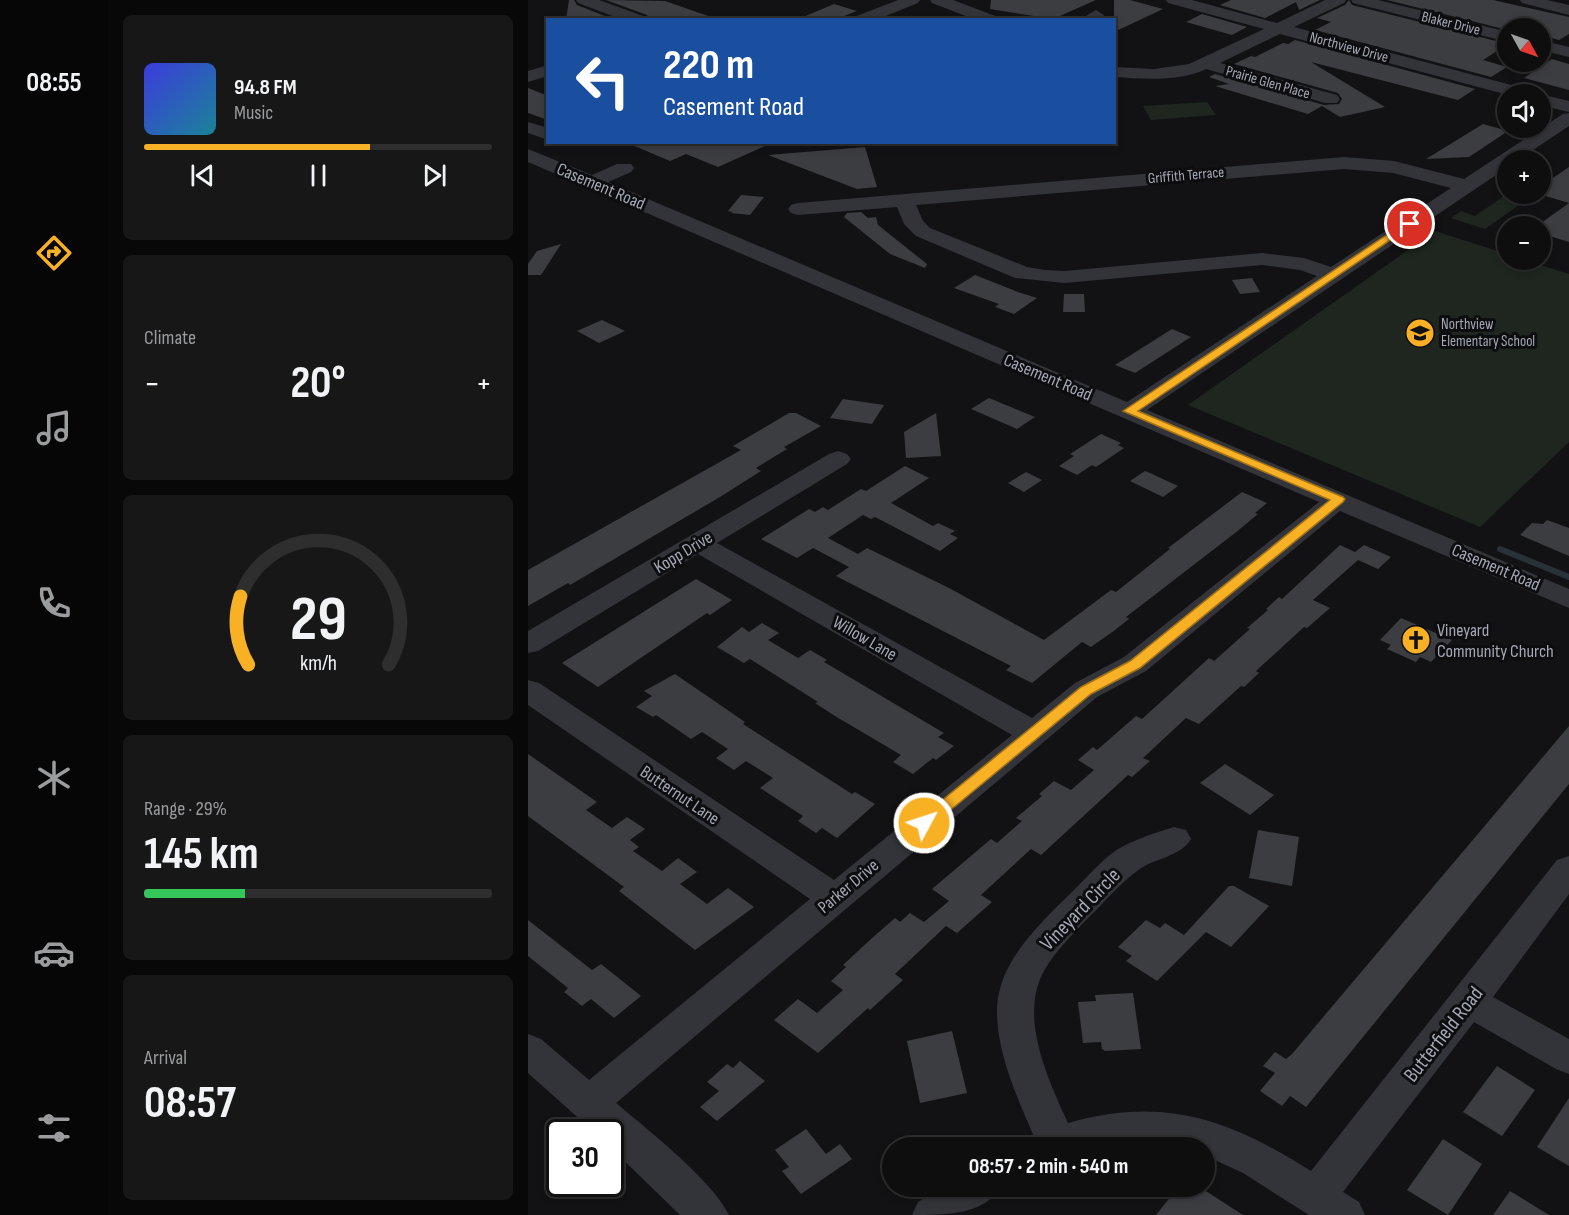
<!DOCTYPE html>
<meta charset="utf-8">
<style>
body{margin:0;font-family:"Sofia Sans Condensed",sans-serif;background:#171718;color:#f1f3f6;height:100vh;display:flex;flex-direction:column;font-size:22px;white-space:nowrap}
*{box-sizing:border-box;margin:0}
p{font-size:20px;color:#9b9c9e}
.icon{flex:none;width:33px;height:33px;fill:none;stroke:currentColor;stroke-width:2;stroke-linecap:round;stroke-linejoin:round}
.map{position:relative;flex:1;overflow:hidden}
.side{display:flex;flex-direction:column;gap:15px;padding:15px;background:#080808;width:420px}
.side>*{flex:none}
.hud{position:absolute;left:18px;top:18px;width:570px;height:126px;border-radius:0px;box-shadow:0 3px 9px #0003,0 0 0 2px #2e2e2f;background:#1a4fa0;color:#fff;overflow:hidden}
.needle{width:39px;rotate:130deg}
.buttons{position:absolute;left:969px;top:18px;display:grid;gap:12px}
.buttons a{display:grid;place-items:center;width:54px;height:54px;border-radius:50%;background:#0e0e0f;box-shadow:0 3px 9px #0003,0 0 0 2px #2e2e2f;font-size:30px}
.speed{position:absolute;left:18px;top:1119px;display:flex;gap:12px;font-size:30px;font-weight:700;text-align:center}
.speed>*{display:grid;place-content:center;width:78px;height:78px;border-radius:50%;background:#0e0e0f;box-shadow:0 3px 9px #0003,0 0 0 2px #2e2e2f;line-height:1}
.speed .limit{border:3px solid #111;border-radius:9px;background:#fff;color:#111}
.pin{position:absolute;display:grid;place-items:center;width:51px;height:51px;color:#fff;margin:-26px;border:3px solid #fff;border-radius:50%;box-shadow:0 2px 6px #0007}
.me{position:absolute;width:66px;margin:-33px;rotate:50deg;stroke-linejoin:round;filter:drop-shadow(0 0 4px #0008)}
.turn{display:flex;align-items:center;gap:21px;height:126px;padding:0 18px;font-size:27px}
.turn .icon{width:78px;height:78px;stroke-width:2.5}
.turn b{display:block;font-size:42px;line-height:51px}
.big{font-size:45px;font-weight:700;line-height:1.1}
.side .widget{flex:1;display:flex;flex-direction:column;justify-content:center;gap:9px;min-width:0;padding:0 21px;border-radius:9px;background:#171718}
.side .dial{align-items:center;gap:0}
.dial svg{height:156px;overflow:visible;fill:none;stroke:#2e2e2f;stroke-width:7;stroke-linecap:round;text-anchor:middle}
.dial text{fill:#f1f3f6;stroke:none}
.song{display:flex;align-items:center;gap:18px}
.cover{width:72px;height:72px;border-radius:9px;background:linear-gradient(135deg,hsl(240 70% 55%),hsl(190 70% 35%))}
.played{height:6px;border-radius:3px;background:linear-gradient(90deg,#f8b025 65%,#2e2e2f 65%)}
.keys{display:flex;justify-content:space-around;direction:ltr}
.heat{display:flex;justify-content:space-between;align-items:center;font-size:33px;direction:ltr}
.charge{height:9px;border-radius:4px;background:linear-gradient(90deg,#34c759 29%,#2e2e2f 0)}
.trip{position:absolute;left:354px;top:1137px;width:333px;height:60px;border-radius:30px;background:#0e0e0f;box-shadow:0 3px 9px #0003,0 0 0 2px #2e2e2f;font-weight:700;line-height:60px;text-align:center}
main{display:flex;flex:1;min-height:0}
.tab-bar{display:flex;flex-direction:column;width:108px;justify-content:space-around;align-items:center;background:#060606;color:#9b9c9e}
.tab-bar .icon{width:42px;height:42px}
.tab-bar .active{color:#f8b025}
.tab-bar b{font-size:27px;color:#f1f3f6}
.map>svg:first-child{display:block}
.green{fill:#1e261f}
.lines{fill:none;stroke-linecap:round;stroke-linejoin:round}
.stream{stroke:#283138;stroke-width:6}
.building{fill:#3c3d41}
.minor{fill:#333439;fill-rule:evenodd}
.route{fill:#f8b025;stroke:#a17218;stroke-width:1.5}
.labels{text-anchor:middle;stroke-width:6;stroke-linejoin:round;paint-order:stroke}
.far-street-label{font-size:15px;fill:#a3a8b5;stroke:#0d0d0f}
.far-poi-label{font-size:15px;fill:#a3a8b5;stroke:#0d0d0f;text-anchor:start}
.street-label{font-size:18px;fill:#a3a8b5;stroke:#0d0d0f}
.poi-label{font-size:18px;fill:#a3a8b5;stroke:#0d0d0f;text-anchor:start}
.near-street-label{font-size:21px;fill:#a3a8b5;stroke:#0d0d0f}
</style>
<main>
<nav class="tab-bar">
<b>08:55</b>
<svg class="icon active" aria-label="directions" viewBox="0 0 24 24"><path d="M12 3l9 9-9 9-9-9zM9 14v-3h6M13 9l2 2-2 2"/></svg>
<svg class="icon" aria-label="music" viewBox="0 0 24 24"><path d="M9 18V5l10-2v13"/><circle cx="6" cy="18" r="3"/><circle cx="16" cy="16" r="3"/></svg>
<svg class="icon" aria-label="phone" viewBox="0 0 24 24"><path d="M5 4h4l2 5-3 2q2 4 5 5l2-3 5 2v4C11 20 4 13 5 4z"/></svg>
<svg class="icon" aria-label="climate" viewBox="0 0 24 24"><path d="M12 3v18M4 7l16 10M4 17L20 7"/></svg>
<svg class="icon" aria-label="car" viewBox="0 0 24 24"><path d="M5 17H2v-5l4-1 3-4h7l3 4 3 1v5h-3M9 17h6M6 11h13"/><circle cx="7" cy="17" r="2"/><circle cx="17" cy="17" r="2"/></svg>
<svg class="icon" aria-label="filters" viewBox="0 0 24 24"><path d="M4 7h16M4 17h16"/><circle cx="9" cy="7" r="2"/><circle cx="15" cy="17" r="2"/></svg>
</nav>
<section class="side">
<div class="widget">
<div class="song"><i class="cover"></i><div><b>94.8 FM</b><p>Music</p></div></div>
<div class="played"></div>
<div class="keys"><svg class="icon" aria-label="previous" viewBox="0 0 24 24"><path d="M18 5L8 12l10 7zM5 5v14"/></svg><svg class="icon" aria-label="pause" viewBox="0 0 24 24"><path d="M8 5v14M16 5v14"/></svg><svg class="icon" aria-label="next" viewBox="0 0 24 24"><path d="M6 5l10 7-10 7zM19 5v14"/></svg></div>
</div>
<div class="widget"><p>Climate</p>
<div class="heat"><a>−</a><b class="big">20°</b><a>+</a></div>
</div>
<div class="widget dial"><svg viewBox="0 0 100 80">
<path d="M14 69A42 42 0 1 1 86 69"/>
<path d="M14 69A42 42 0 0 1 10 34" stroke="#f8b025"/>
<text x="50" y="56" font-size="32" font-weight="700">29</text>
<text x="50" y="72" font-size="11">km/h</text>
</svg></div>
<div class="widget"><p>Range · 29%</p><b class="big">145 km</b><div class="charge"></div></div>
<div class="widget"><p>Arrival</p><b class="big">08:57</b></div>
</section>
<div class="map">
<svg width="1041" height="1215" viewBox="0 0 1041 1215">
<rect width="100%" height="100%" fill="#121214"/>
<g class="green">
<path d="M 679,102 L 688,115 L 623,120 L 615,106 Z"/>
<path d="M 976,196 L 995,202 L 957,229 L 923,218 L 933,211 L 947,216 Z"/>
<path d="M 907,231 L 979,254 L 980,260 L 996,260 L 1041,274 L 1041,442 L 952,527 L 660,405 Z"/>
</g>
<g class="lines">
<path class="stream" d="M 972,549 L 1041,577"/>
</g>
<g class="building">
<path d="M 41,0 L 46,0 L 49,5 L 87,20 L 38,20 Z"/>
<path d="M 78,0 L 137,1 L 183,17 L 182,20 L 122,20 L 119,15 Z"/>
<path d="M 463,0 L 568,0 L 525,19 L 462,9 Z"/>
<path d="M 586,0 L 602,0 L 635,9 L 586,32 Z"/>
<path d="M 703,0 L 792,0 L 771,10 L 768,2 L 737,18 L 692,5 Z"/>
<path d="M 821,0 L 824,5 L 980,44 L 955,60 L 979,67 L 963,77 L 787,30 L 803,22 L 789,18 L 817,5 Z"/>
<path d="M 859,0 L 965,0 L 1041,17 L 1041,34 L 1031,40 L 1012,35 L 1012,28 L 980,30 Z"/>
<path d="M 306,4 L 329,11 L 306,20 L 268,20 Z"/>
<path d="M 674,14 L 719,27 L 704,35 L 658,22 Z"/>
<path d="M 767,40 L 947,89 L 930,100 L 783,62 L 857,107 L 812,117 L 794,106 L 780,114 L 687,86 L 701,84 L 681,77 L 687,74 L 796,105 L 811,104 L 814,99 L 810,93 L 706,64 L 723,56 L 727,57 L 755,43 L 760,44 Z"/>
<path d="M 1024,59 L 1041,64 L 1041,90 L 996,78 Z"/>
<path d="M 0,88 L 20,96 L 20,120 L 0,113 Z"/>
<path d="M 955,124 L 980,131 L 941,157 L 898,159 Z"/>
<path d="M 97,142 L 246,142 L 190,167 L 158,154 L 142,161 Z"/>
<path d="M 337,147 L 349,187 L 329,189 L 240,155 Z"/>
<path d="M 1041,167 L 1041,203 L 1011,194 L 1012,187 Z"/>
<path d="M 213,195 L 236,197 L 222,215 L 203,213 L 205,212 L 200,211 Z"/>
<path d="M 1041,203 L 1041,242 L 1012,233 L 1012,226 L 1009,226 Z"/>
<path d="M 333,212 L 340,218 L 348,217 L 350,225 L 399,264 L 397,268 L 362,254 L 316,217 L 319,213 Z"/>
<path d="M 33,244 L 13,275 L 0,275 L 0,264 L 9,251 Z"/>
<path d="M 447,275 L 490,292 L 509,298 L 486,314 L 467,307 L 471,304 L 426,288 Z"/>
<path d="M 724,278 L 732,292 L 712,294 L 704,280 Z"/>
<path d="M 536,294 L 556,294 L 557,312 L 535,312 Z"/>
<path d="M 74,320 L 97,331 L 71,343 L 49,331 Z"/>
<path d="M 644,329 L 663,337 L 607,373 L 587,365 Z"/>
<path d="M 461,398 L 507,417 L 489,429 L 443,409 Z"/>
<path d="M 315,399 L 356,405 L 344,424 L 302,418 Z"/>
<path d="M 261,413 L 268,413 L 293,426 L 256,447 L 259,449 L 228,468 L 233,471 L 192,497 L 42,585 L 40,583 L 0,606 L 0,570 L 213,450 L 205,446 Z"/>
<path d="M 408,413 L 413,456 L 378,458 L 376,432 Z"/>
<path d="M 573,434 L 593,443 L 590,445 L 596,448 L 568,467 L 564,465 L 549,475 L 531,466 L 546,456 L 542,454 Z"/>
<path d="M 377,466 L 401,478 L 363,503 L 405,526 L 410,523 L 427,531 L 422,534 L 430,538 L 412,551 L 347,517 L 343,519 L 335,515 L 300,538 L 330,554 L 339,548 L 421,588 L 516,640 L 583,590 L 588,592 L 642,549 L 640,548 L 714,492 L 739,503 L 727,513 L 730,514 L 707,533 L 598,617 L 601,619 L 587,630 L 563,647 L 554,642 L 504,683 L 478,670 L 483,666 L 308,576 L 321,567 L 285,548 L 269,558 L 233,539 L 281,509 L 287,512 L 295,507 L 300,510 L 333,489 L 338,491 Z"/>
<path d="M 617,471 L 622,473 L 650,486 L 635,497 L 602,481 Z"/>
<path d="M 498,472 L 514,480 L 496,492 L 480,483 Z"/>
<path d="M 1019,520 L 1041,528 L 1041,556 L 992,535 L 1004,523 L 1015,524 Z"/>
<path d="M 812,545 L 827,552 L 836,545 L 863,557 L 850,569 L 830,560 L 785,600 L 802,608 L 779,628 L 776,627 L 728,671 L 731,673 L 716,687 L 713,686 L 671,724 L 658,718 L 615,758 L 622,761 L 604,777 L 600,775 L 513,855 L 503,849 L 453,895 L 464,902 L 429,933 L 418,926 L 367,974 L 375,980 L 342,1010 L 340,1008 L 290,1053 L 246,1020 L 270,999 L 289,1013 L 315,990 L 303,981 L 318,967 L 315,965 L 343,939 L 367,918 L 372,922 L 382,913 L 396,922 L 421,901 L 404,889 L 463,839 L 469,843 L 494,821 L 488,818 L 514,796 L 511,794 L 526,781 L 543,790 L 566,770 L 550,760 L 565,747 L 569,750 L 608,716 L 614,719 L 681,658 L 686,661 L 722,629 L 719,628 L 740,610 L 738,609 L 751,597 L 754,599 Z"/>
<path d="M 168,579 L 204,600 L 182,615 L 179,613 L 70,687 L 34,663 Z"/>
<path d="M 873,618 L 924,640 L 903,662 L 892,657 L 888,662 L 859,649 L 863,645 L 852,640 Z"/>
<path d="M 234,623 L 251,633 L 240,640 L 270,658 L 282,650 L 299,660 L 296,662 L 416,733 L 410,737 L 426,746 L 408,760 L 405,758 L 385,774 L 365,762 L 373,755 L 307,716 L 287,703 L 290,702 L 222,659 L 216,663 L 189,647 L 214,627 L 221,632 Z"/>
<path d="M 147,674 L 217,722 L 215,724 L 324,794 L 327,792 L 347,804 L 309,838 L 294,828 L 288,833 L 270,821 L 275,816 L 232,788 L 245,778 L 218,761 L 206,770 L 188,758 L 200,749 L 174,732 L 163,739 L 128,715 L 125,717 L 108,707 L 124,696 L 116,691 Z"/>
<path d="M 1041,726 L 1041,784 L 778,1107 L 762,1096 L 754,1106 L 732,1091 L 747,1073 L 735,1066 L 747,1052 L 758,1059 L 764,1054 Z"/>
<path d="M 0,754 L 69,802 L 58,810 L 84,828 L 99,817 L 117,829 L 102,840 L 111,847 L 105,851 L 134,871 L 150,858 L 169,872 L 152,884 L 179,904 L 200,888 L 226,907 L 167,950 L 91,891 L 96,887 L 0,816 Z"/>
<path d="M 697,764 L 721,779 L 746,795 L 722,815 L 672,783 Z"/>
<path d="M 730,830 L 771,837 L 764,886 L 721,878 Z"/>
<path d="M 701,886 L 706,886 L 741,906 L 703,947 L 678,932 L 629,981 L 598,961 L 604,956 L 590,947 L 618,920 L 632,928 L 637,923 L 656,935 Z"/>
<path d="M 0,920 L 64,970 L 73,964 L 113,996 L 86,1018 L 63,999 L 54,1006 L 36,992 L 40,988 L 0,956 Z"/>
<path d="M 605,993 L 613,1049 L 577,1051 L 574,1049 L 573,1042 L 555,1043 L 550,1002 L 568,1001 L 567,995 Z"/>
<path d="M 424,1031 L 439,1093 L 392,1103 L 379,1041 Z"/>
<path d="M 212,1061 L 237,1081 L 189,1121 L 172,1107 L 191,1091 L 179,1082 L 199,1064 L 205,1068 Z"/>
<path d="M 969,1066 L 1007,1090 L 974,1136 L 935,1112 Z"/>
<path d="M 1041,1098 L 1041,1166 L 1009,1147 Z"/>
<path d="M 278,1129 L 298,1154 L 312,1144 L 324,1159 L 273,1194 L 254,1171 L 261,1167 L 247,1150 Z"/>
<path d="M 915,1139 L 954,1164 L 920,1215 L 879,1190 Z"/>
<path d="M 651,1186 L 670,1186 L 715,1215 L 628,1215 Z"/>
<path d="M 982,1191 L 1021,1215 L 965,1215 Z"/>
</g>
<g class="lines">
<g class="minor">
<path d="M 48,0 L 71,0 L 118,17 L 120,20 L 95,20 L 50,3 Z"/>
<path d="M 370,0 L 392,0 L 390,3 L 348,20 L 324,20 L 326,17 Z"/>
<path d="M 402,0 L 425,0 L 470,17 L 472,20 L 448,20 L 404,3 Z"/>
<path d="M 638,0 L 664,0 L 749,23 L 797,0 L 818,0 L 816,3 L 766,27 L 1002,90 L 1005,94 L 980,95 L 752,34 L 692,63 L 809,95 L 812,99 L 809,103 L 797,103 L 678,69 C 651,82 616,79 586,77 L 586,67 L 626,69 L 661,64 L 736,29 L 640,3 Z"/>
<path d="M 823,0 L 850,0 L 980,32 L 980,42 L 825,3 Z"/>
<path d="M 992,0 L 1019,0 L 1041,5 L 1041,15 L 994,3 Z"/>
<path d="M 568,10 L 576,15 L 574,18 L 551,20 Z"/>
<path d="M 1012,40 L 1041,47 L 1041,57 L 1012,50 Z"/>
<path d="M 20,65 L 20,76 L 0,82 L 0,71 Z"/>
<path d="M 1009,94 L 1012,94 L 1041,101 L 1041,112 L 1012,105 L 1012,94 Z"/>
<path d="M 1041,113 L 1041,126 L 990,160 L 980,160 L 980,167 L 619,410 L 1041,589 L 1041,608 L 812,511 L 618,671 L 569,697 L 88,1103 C 119,1129 185,1181 201,1215 L 152,1215 L 82,1147 L 82,1132 L 66,1132 L 0,1073 L 0,1034 L 13,1039 L 61,1080 L 282,899 L 0,705 L 0,680 L 11,683 L 306,880 L 484,735 L 170,554 L 10,651 L 0,653 L 0,631 L 301,454 L 310,451 L 319,454 L 323,459 L 319,464 L 189,543 L 504,718 L 547,683 L 596,657 L 791,502 L 0,162 L 0,149 L 64,175 L 89,164 L 103,164 L 106,168 L 103,172 L 80,182 L 599,402 L 789,276 L 772,270 L 734,265 L 537,283 L 487,278 L 388,236 L 376,224 L 369,207 L 270,215 L 263,213 L 260,209 L 263,205 L 270,203 L 816,157 L 866,161 L 936,179 L 1035,114 ZM 816,169 L 865,173 L 923,188 L 803,267 L 776,258 L 734,253 L 537,271 L 517,270 L 499,267 L 402,228 L 395,221 L 388,205 Z"/>
<path d="M 0,122 L 20,128 L 20,140 L 0,133 Z"/>
<path d="M 646,827 L 658,830 L 663,839 C 653,857 625,858 609,871 C 591,884 576,903 560,918 C 543,936 522,956 512,979 C 494,1025 521,1081 540,1123 C 636,1096 700,1119 783,1171 L 1029,860 L 1041,856 L 1041,894 L 965,997 L 1041,1039 L 1041,1074 L 1028,1069 L 946,1022 L 815,1192 L 831,1202 L 837,1215 L 781,1215 L 715,1173 L 676,1155 L 676,1148 L 603,1145 L 588,1148 L 503,1148 L 507,1139 C 490,1099 468,1053 469,1008 C 471,959 515,921 547,889 C 560,876 572,862 587,851 C 604,840 627,833 646,827 Z"/>
<path d="M 416,1186 L 473,1186 C 457,1215 418,1215 384,1215 L 390,1202 Z"/>
</g>
</g>
<path class="route" d="M 878,222 L 886,224 L 610,411 L 815,497 L 817,499 L 815,502 L 612,668 L 563,694 L 402,827 L 391,827 L 389,823 L 391,819 L 553,687 L 602,661 L 802,500 L 595,411 Z"/>
<defs>
<g id="school-disc" transform="scale(1.5)"><circle r="9.5" fill="#f8b025" stroke="#0d0d0f"/><path d="M0-5L7-2L0 1L-7-2ZM-4 1L0 2.5L4 1V4Q0 6-4 4Z" fill="#111"/></g>
<g id="church-disc" transform="scale(1.5)"><circle r="9.5" fill="#f8b025" stroke="#0d0d0f"/><path d="M-1.2-6h2.4v3.5h3.3v2.4h-3.3V6h-2.4V-.1h-3.3v-2.4h3.3Z" fill="#111"/></g>
</defs>
<g fill-rule="evenodd">
<use href="#school-disc" x="892" y="333"/>
<use href="#church-disc" x="888" y="640"/>
</g>
<g class="labels">
<g class="far-street-label">
<text transform="translate(923 23) rotate(14)" y="5">Blaker Drive</text>
<text transform="translate(821 47) rotate(15)" y="5">Northview Drive</text>
<text transform="translate(740 82) rotate(16)" y="5">Prairie Glen Place</text>
<text transform="translate(658 175) rotate(-5)" y="5">Griffith Terrace</text>
</g>
<g class="far-poi-label">
<text x="913" y="329">Northview<tspan x="913" dy="17">Elementary School</tspan></text>
</g>
<g class="street-label">
<text transform="translate(73 186) rotate(23)" y="6">Casement Road</text>
<text transform="translate(520 377) rotate(23)" y="6">Casement Road</text>
<text transform="translate(155 552) rotate(-31)" y="6">Kopp Drive</text>
<text transform="translate(968 567) rotate(23)" y="6">Casement Road</text>
<text transform="translate(337 638) rotate(30)" y="6">Willow Lane</text>
<text transform="translate(152 795) rotate(34)" y="6">Butternut Lane</text>
<text transform="translate(320 886) rotate(-40)" y="6">Parker Drive</text>
</g>
<g class="poi-label">
<text x="909" y="636">Vineyard<tspan x="909" dy="21">Community Church</tspan></text>
</g>
<g class="near-street-label">
<text transform="translate(552 909) rotate(-46)" y="7">Vineyard Circle</text>
<text transform="translate(915 1034) rotate(-52)" y="7">Butterfield Road</text>
</g>
</g>
</svg>
<div class="buttons">
<a><svg class="needle" viewBox="-14 -14 28 28"><path d="M0-13l5 13h-10z" fill="#e53935"/><path d="M0 13l5-13h-10z" fill="#9b9c9e"/></svg></a>
<a><svg class="icon" aria-label="sound" viewBox="0 0 24 24"><path d="M4 9h4l5-4v14l-5-4H4zM17 9q2 3 0 6"/></svg></a>
<a>+</a>
<a>−</a>
</div>
<div class="speed"><div class="limit">30</div></div>
<div class="pin" style="left:882px;top:224px;background:#d93025"><svg class="icon" aria-label="arrive" viewBox="0 0 24 24"><path d="M6 21V4h12l-3 4 3 4H6"/></svg></div>
<svg class="me" style="left:396px;top:823px" viewBox="-20 -20 40 40"><circle r="17" fill="#f8b025" stroke="#fff" stroke-width="3"/><path d="M0-11L8 9 0 5-8 9z" fill="#fff"/></svg>
<div class="trip">08:57 · 2 min · 540 m</div>
<div class="hud">
<div class="turn"><svg class="icon" aria-label="left" viewBox="0 0 24 24"><path d="M17 20v-9H6M10 6l-5 5 5 5"/></svg><div><b>220 m</b>Casement Road</div></div>
</div>
</div>
</main>
